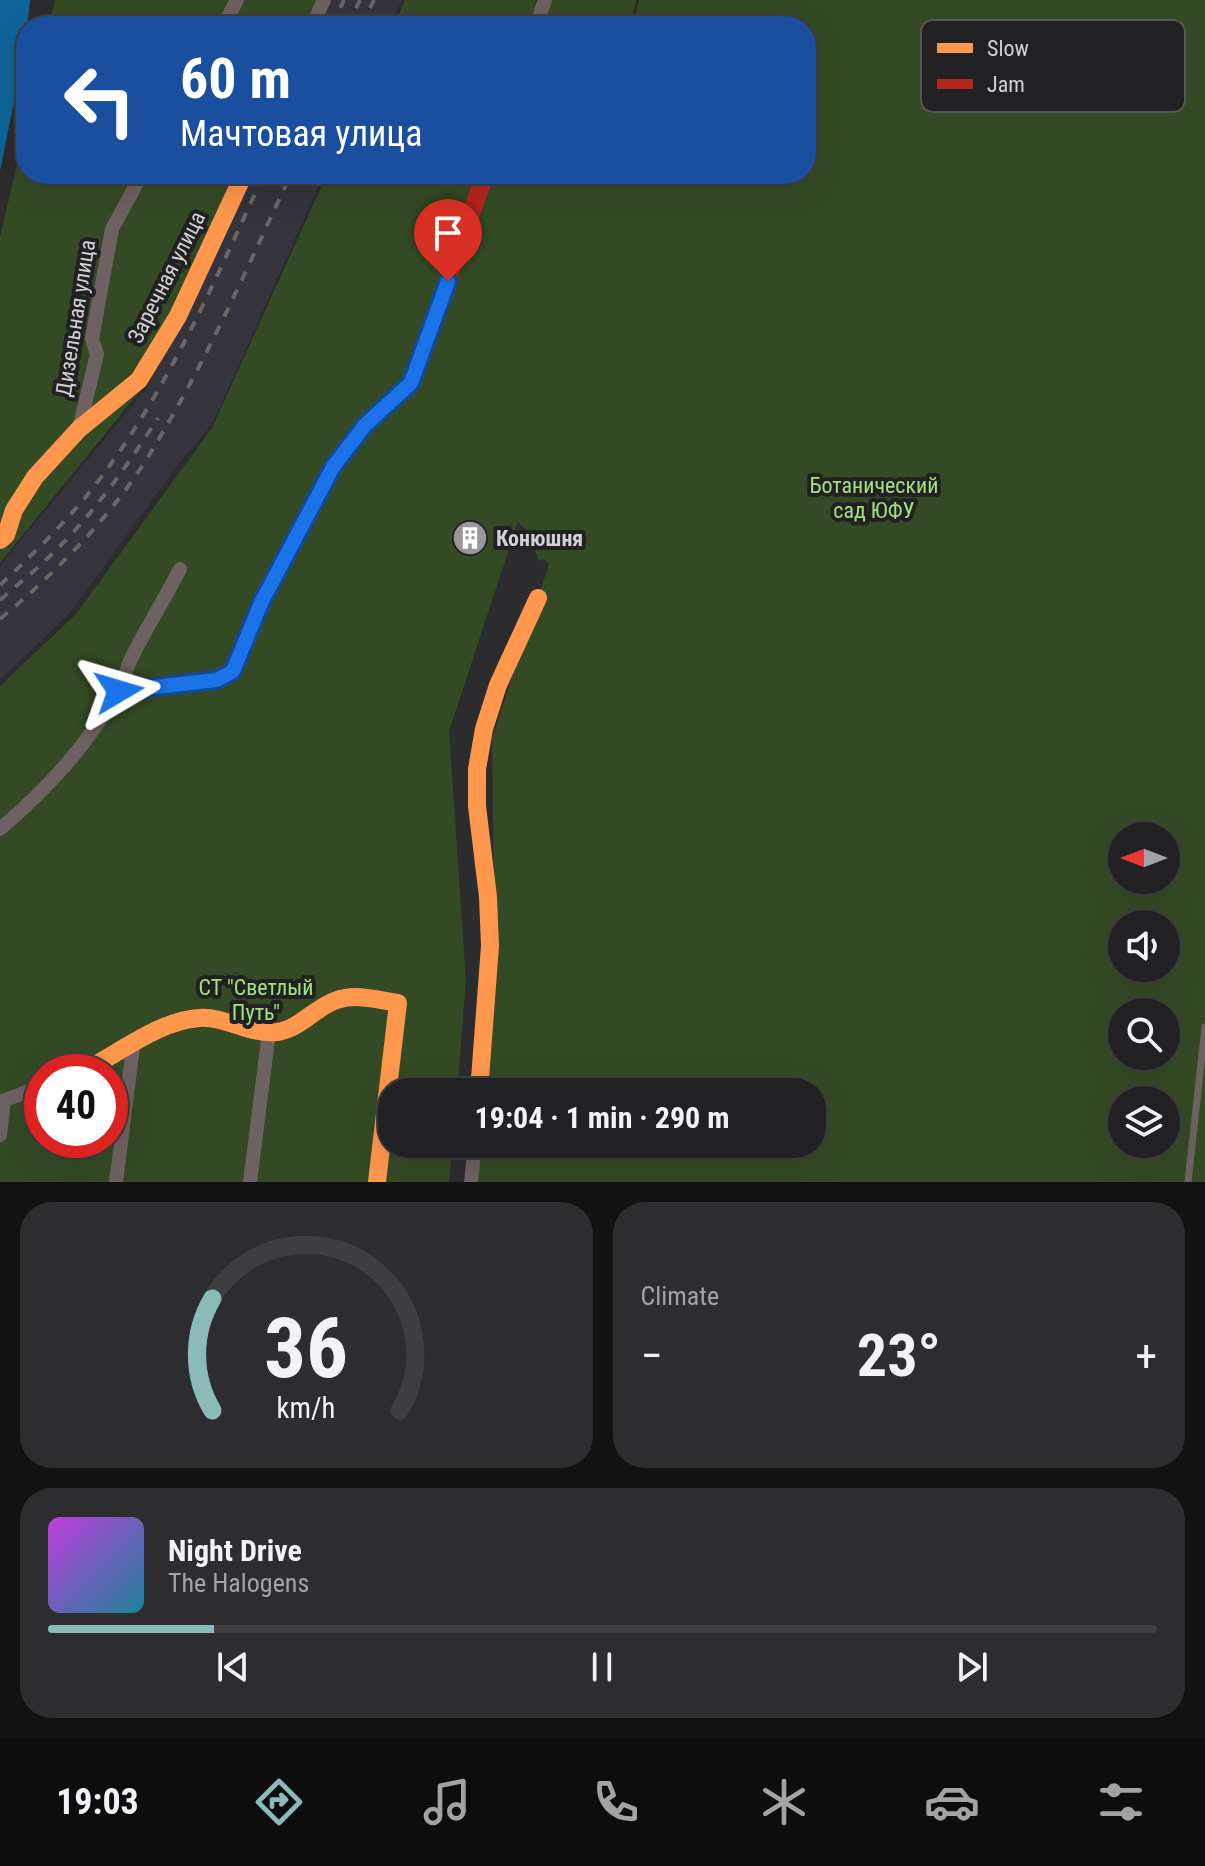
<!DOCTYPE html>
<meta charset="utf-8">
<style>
body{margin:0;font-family:"Roboto Condensed",sans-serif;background:#2d2d2f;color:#f1f3f6;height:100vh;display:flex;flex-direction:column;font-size:30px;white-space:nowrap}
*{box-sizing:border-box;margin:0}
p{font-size:26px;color:#a2a3a5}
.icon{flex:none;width:44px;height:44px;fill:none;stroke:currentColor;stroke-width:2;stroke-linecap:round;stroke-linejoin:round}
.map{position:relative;height:1182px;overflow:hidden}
.panel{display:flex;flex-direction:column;gap:20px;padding:20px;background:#121213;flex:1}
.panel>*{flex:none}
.hud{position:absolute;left:16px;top:16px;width:800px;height:168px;border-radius:32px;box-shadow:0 8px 32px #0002,0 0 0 2px #3e3e40;background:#1a4fa0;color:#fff;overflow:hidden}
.needle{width:52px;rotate:270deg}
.buttons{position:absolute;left:1108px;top:822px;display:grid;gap:16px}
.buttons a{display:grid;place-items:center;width:72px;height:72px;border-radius:50%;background:#212022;box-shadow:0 8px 32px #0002,0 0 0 2px #3e3e40;font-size:40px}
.speed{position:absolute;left:24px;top:1054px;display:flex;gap:16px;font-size:40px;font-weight:700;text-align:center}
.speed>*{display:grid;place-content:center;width:104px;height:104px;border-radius:50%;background:#212022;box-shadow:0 8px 32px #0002,0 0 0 2px #3e3e40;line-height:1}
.speed .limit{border:12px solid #d22;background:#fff;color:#111}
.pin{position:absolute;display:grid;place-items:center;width:68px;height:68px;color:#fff;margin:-82px -34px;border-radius:50% 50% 50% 0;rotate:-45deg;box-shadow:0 0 8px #0007}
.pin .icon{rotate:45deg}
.me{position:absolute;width:88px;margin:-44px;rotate:83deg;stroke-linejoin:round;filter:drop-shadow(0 0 6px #0008)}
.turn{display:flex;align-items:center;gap:28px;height:168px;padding:0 32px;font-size:36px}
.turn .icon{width:104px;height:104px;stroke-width:2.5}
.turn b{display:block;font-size:56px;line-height:68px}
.big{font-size:60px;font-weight:700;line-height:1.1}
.panel .widget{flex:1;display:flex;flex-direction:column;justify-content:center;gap:12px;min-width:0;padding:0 28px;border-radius:32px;background:#2d2d2f}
.panel .dial{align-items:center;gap:0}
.dial svg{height:208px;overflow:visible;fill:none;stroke:#3e3e40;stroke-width:7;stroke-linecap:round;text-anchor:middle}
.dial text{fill:#f1f3f6;stroke:none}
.song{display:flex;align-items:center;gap:24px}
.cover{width:96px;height:96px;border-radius:12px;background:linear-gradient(135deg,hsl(290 70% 55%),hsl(190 70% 35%))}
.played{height:8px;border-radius:4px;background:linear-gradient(90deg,#8bbbb9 15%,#3e3e40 15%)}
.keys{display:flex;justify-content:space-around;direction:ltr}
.heat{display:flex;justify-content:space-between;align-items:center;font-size:44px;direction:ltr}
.panel .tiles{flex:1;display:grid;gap:20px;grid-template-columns:1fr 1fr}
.widget:last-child{grid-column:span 2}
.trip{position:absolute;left:378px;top:1078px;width:448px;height:80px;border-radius:32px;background:#212022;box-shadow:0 8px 32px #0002,0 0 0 2px #3e3e40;font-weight:700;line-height:80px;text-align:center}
.tabs{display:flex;height:128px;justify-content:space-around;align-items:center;background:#0d0d0e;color:#a2a3a5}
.tabs .icon{width:56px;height:56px}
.tabs .selected{color:#8bbbb9}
.tabs b{font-size:36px;color:#f1f3f6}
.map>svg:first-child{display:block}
.built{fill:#35333b}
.green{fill:#344a24;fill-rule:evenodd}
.water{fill:#0f659a}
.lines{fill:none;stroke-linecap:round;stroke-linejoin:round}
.lane{stroke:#6e6161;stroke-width:7}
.street{stroke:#6e6161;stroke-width:14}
.slow{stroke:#ff974d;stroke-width:18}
.jam{stroke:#b3261e;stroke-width:18}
.rail{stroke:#6b6564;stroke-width:4;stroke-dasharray:10 10;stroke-linecap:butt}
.route-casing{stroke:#114b97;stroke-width:20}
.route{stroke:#1a73e8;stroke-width:14}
.labels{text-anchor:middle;stroke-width:8;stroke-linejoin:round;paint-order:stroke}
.street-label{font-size:22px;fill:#d2d1d3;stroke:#212124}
.park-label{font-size:22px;fill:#a2e177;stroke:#212124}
.poi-label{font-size:22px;font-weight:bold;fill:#d2d1d3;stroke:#212124;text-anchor:start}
.key{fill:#212124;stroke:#565659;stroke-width:2}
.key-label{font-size:22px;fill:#d2d1d3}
</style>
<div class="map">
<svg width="1205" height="1182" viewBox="0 0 1205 1182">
<rect width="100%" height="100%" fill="#2c2b2d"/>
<g class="built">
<path d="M 326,0 L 402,0 L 390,26 L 313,26 Z"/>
<path d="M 240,174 L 324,174 L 212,425 L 176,467 L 70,613 L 0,680 L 0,565 L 146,389 L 196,296 Z"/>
</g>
<g class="green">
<path d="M 55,0 L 320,0 L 307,26 L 49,26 Z"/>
<path d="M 405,0 L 636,0 L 630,26 L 394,26 Z"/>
<path d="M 639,0 L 1205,0 L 1205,1182 L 477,1182 L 480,1144 L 812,1144 L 812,1092 L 485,1092 L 495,983 L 492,739 L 549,564 L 544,559 L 539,561 L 529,533 L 518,522 L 449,731 L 466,981 L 457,1092 L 392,1092 L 392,1144 L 453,1144 L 449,1182 L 0,1182 L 0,686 L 76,614 L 212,428 L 327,174 L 806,174 L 806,26 L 633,26 ZM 1122,836 L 1166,836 L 1166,880 L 1122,880 ZM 1122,924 L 1166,924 L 1166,968 L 1122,968 ZM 1122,1012 L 1166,1012 L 1166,1056 L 1122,1056 ZM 42,1072 L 110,1072 L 110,1140 L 42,1140 ZM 1122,1100 L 1166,1100 L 1166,1144 L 1122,1144 Z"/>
<path d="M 26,126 L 26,174 L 235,174 L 144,386 L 0,563 L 0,237 Z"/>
</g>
<path class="water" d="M 0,0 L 30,0 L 26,43 L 0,171 Z"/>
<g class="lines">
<path class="lane" d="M 1188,1182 L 1205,1027"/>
<g class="street">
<path d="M 223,26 L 237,0"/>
<path d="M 312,26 L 324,0"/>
<path d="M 536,26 L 545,0"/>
<path d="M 79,429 L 97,354 L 92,339 L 112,229 L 142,174"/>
<path d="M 0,829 C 47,789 84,749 116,695 C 123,685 125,672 130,661 C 145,630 164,600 180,569"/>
<path d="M 0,1102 L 42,1086"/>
<path d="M 0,1135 L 4,1100"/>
<path d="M 116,1182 L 133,1047"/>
<path d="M 250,1182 L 269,1032"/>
<path d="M 471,1182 L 475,1144"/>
</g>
<g class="slow">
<path d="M 0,540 L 6,535 L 14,510 L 35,477 L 79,429 L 139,380 L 178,316 L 244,174"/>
<path d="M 119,691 L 217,680 L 233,671 L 261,603 L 333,467 L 369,421"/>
<path d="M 81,1072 C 118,1055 157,1021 199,1018 C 226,1016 250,1035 277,1032 C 300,1029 315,1007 337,1000 C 356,993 378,1000 398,1003 L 377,1182"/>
<path d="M 479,1092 L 490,946 L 488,897 L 477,806 L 477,769 L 484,729 L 498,685 L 538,598"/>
</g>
<path class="jam" d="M 369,421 L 411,383 L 485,174"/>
<g class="rail">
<path d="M 332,26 L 344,0"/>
<path d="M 347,26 L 360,0"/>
<path d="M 361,26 L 374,0"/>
<path d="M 0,585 C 31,556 62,526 89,493 C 165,397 213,285 264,174"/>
<path d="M 0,600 C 17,585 35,571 51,555 C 92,516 127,466 158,418"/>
<path d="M 0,619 C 59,570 115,513 154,447 C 207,360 248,266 291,174"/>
</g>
</g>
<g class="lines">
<g class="route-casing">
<path id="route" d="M 119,691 L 217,680 L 233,671 L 261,603 L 333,467 L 365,425 L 411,383 L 448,281"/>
</g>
<use href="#route" class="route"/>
</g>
<defs>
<g id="building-disc" transform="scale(1.8)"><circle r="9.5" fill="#989799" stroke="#212124"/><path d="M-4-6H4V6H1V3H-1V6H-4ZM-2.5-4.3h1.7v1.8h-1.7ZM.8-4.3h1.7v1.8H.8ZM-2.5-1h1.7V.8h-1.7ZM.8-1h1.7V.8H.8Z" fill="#fff"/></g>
</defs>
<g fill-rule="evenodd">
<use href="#building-disc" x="470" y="538"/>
</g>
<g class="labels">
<g class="street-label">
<text transform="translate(166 277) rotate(-63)" y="8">Заречная улица</text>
<text transform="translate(75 318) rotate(-81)" y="8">Дизельная улица</text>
</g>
<g class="park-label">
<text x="874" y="493">Ботанический<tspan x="874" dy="25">сад ЮФУ</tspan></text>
<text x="256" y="995">СТ "Светлый<tspan x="256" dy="25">Путь"</tspan></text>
</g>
<g class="poi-label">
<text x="496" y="546">Конюшня</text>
</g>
</g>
<rect x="921" y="20" width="264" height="92" rx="12" class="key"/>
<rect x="937" y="43" width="36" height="10" fill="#ff974d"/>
<rect x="937" y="79" width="36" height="10" fill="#b3261e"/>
<g class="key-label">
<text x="987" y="56">Slow</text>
<text x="987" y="92">Jam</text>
</g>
</svg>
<div class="buttons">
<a><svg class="needle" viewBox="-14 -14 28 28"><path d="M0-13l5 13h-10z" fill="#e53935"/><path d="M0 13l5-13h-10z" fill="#a2a3a5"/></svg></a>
<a><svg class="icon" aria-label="sound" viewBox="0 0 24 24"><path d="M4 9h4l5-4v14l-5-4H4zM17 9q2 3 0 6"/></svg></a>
<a><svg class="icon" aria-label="search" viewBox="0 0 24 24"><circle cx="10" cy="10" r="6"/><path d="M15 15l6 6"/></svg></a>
<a><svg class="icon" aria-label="layers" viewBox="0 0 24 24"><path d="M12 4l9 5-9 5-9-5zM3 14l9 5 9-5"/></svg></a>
</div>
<div class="speed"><div class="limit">40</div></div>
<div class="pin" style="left:448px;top:281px;background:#d93025"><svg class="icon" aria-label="arrive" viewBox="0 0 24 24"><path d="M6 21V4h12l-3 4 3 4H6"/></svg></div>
<svg class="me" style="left:119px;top:691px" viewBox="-20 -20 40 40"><path d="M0-17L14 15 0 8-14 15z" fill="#1a73e8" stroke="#fff" stroke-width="4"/></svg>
<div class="trip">19:04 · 1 min · 290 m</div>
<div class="hud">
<div class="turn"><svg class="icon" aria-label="left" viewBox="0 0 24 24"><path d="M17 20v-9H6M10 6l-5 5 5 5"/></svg><div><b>60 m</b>Мачтовая улица</div></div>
</div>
</div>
<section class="panel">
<div class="tiles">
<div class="widget dial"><svg viewBox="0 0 100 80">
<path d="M14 69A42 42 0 1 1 86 69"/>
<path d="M14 69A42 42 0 0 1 14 26" stroke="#8bbbb9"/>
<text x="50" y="56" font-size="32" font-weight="700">36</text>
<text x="50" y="72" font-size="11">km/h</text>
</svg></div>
<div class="widget"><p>Climate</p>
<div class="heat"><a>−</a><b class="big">23°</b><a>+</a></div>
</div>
<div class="widget">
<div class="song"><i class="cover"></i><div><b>Night Drive</b><p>The Halogens</p></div></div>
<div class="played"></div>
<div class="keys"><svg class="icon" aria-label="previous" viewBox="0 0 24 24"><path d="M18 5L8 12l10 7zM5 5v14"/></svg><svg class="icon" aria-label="pause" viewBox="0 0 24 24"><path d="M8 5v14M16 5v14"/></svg><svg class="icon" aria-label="next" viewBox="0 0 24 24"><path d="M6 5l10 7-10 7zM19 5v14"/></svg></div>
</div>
</div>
</section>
<nav class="tabs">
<b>19:03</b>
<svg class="icon selected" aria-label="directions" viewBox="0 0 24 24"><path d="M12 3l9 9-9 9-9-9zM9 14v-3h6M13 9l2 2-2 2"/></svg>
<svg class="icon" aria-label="music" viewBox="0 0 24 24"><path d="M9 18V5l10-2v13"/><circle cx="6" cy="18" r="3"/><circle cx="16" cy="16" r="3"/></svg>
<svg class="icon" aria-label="phone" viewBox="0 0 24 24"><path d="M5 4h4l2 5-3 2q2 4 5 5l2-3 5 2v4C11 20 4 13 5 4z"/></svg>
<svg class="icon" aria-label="climate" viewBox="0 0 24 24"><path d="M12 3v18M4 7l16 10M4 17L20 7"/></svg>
<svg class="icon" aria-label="car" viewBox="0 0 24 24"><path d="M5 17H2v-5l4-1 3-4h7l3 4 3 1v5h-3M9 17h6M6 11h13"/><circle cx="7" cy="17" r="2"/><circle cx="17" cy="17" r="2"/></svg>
<svg class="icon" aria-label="filters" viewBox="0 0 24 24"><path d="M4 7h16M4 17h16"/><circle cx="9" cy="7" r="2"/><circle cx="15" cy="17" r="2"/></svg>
</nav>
